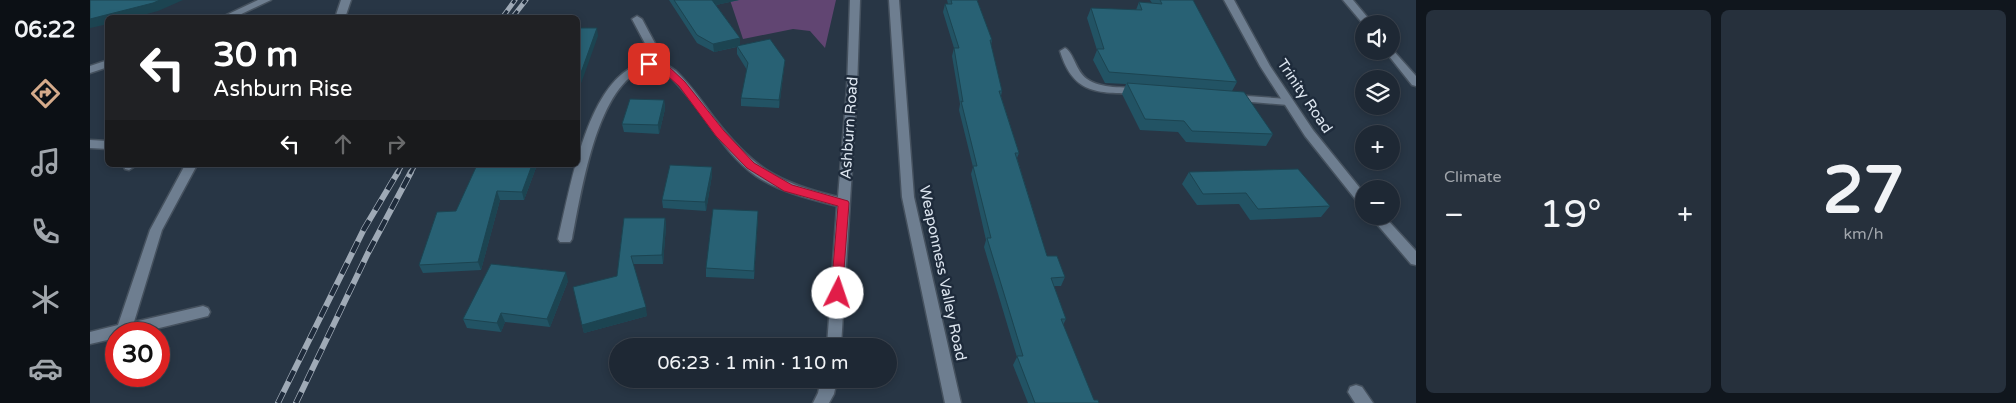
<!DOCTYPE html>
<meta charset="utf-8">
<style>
body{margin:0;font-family:"Varela Round",sans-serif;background:#26303c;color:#f1f3f6;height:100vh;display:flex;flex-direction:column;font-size:19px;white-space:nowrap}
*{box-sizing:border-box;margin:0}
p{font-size:16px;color:#a1a6ac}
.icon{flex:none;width:28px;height:28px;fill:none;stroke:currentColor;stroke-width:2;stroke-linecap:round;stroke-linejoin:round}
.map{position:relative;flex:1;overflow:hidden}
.details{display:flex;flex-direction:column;gap:10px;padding:10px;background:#10161d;width:600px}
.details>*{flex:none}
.banner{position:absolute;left:15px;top:15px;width:475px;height:152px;border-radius:8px;box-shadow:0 2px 8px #0003,0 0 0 1px #3c444f;background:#202124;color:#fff;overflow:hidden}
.fabs{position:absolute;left:1265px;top:15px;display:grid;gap:10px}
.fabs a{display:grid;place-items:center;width:45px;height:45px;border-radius:50%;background:#1e2834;box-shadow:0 2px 8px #0003,0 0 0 1px #3c444f;font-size:25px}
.speed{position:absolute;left:15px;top:322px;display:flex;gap:10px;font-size:25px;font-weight:700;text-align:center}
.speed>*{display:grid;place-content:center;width:65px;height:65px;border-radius:50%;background:#1e2834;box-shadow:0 2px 8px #0003,0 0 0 1px #3c444f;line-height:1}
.speed .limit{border:8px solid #d22;background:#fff;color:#111}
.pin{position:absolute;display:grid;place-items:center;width:42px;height:42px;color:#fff;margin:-21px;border-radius:10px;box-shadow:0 2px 8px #0006}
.me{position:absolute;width:55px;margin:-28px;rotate:4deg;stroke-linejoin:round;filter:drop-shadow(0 0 4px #0008)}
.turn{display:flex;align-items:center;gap:18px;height:105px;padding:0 25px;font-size:22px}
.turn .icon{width:65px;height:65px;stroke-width:2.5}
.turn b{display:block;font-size:35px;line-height:42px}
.lanes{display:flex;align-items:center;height:48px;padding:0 25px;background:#0003;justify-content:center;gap:25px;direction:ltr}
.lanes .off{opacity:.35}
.big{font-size:38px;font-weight:600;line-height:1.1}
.details .card{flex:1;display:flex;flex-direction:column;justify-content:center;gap:8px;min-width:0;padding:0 18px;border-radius:8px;background:#26303c}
.details .dial{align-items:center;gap:0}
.dial b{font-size:65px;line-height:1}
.heat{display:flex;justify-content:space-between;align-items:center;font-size:28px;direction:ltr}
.details .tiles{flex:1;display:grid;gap:10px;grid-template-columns:repeat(2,1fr)}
.trip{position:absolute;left:519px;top:338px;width:288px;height:50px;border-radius:25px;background:#1e2834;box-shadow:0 2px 8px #0003,0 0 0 1px #3c444f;font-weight:600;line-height:50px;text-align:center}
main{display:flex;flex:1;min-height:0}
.dock{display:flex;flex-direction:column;width:90px;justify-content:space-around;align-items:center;background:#0c1015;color:#a1a6ac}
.dock .icon{width:35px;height:35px}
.dock .current{color:#d6ab8b}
.dock b{font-size:22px;color:#f1f3f6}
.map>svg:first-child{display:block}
.green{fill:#614572}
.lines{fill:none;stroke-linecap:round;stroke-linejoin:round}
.lane-casing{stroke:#45515e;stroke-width:3}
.street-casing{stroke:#45515e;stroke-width:3}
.secondary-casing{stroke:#45515e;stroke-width:3}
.lane{fill:#6e7e90;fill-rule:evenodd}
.street{fill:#6e7e90;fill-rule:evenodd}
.secondary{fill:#6e7e90;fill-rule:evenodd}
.rail-far1-casing{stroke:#9faab6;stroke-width:5}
.rail-casing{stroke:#9faab6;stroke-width:6}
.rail-far1{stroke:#1e2b3b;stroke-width:3;stroke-dasharray:9;stroke-linecap:butt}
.rail{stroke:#1e2b3b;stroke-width:4.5;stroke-dasharray:12;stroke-linecap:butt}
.wall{fill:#225364}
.shaded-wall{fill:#1c4451}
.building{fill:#286174;stroke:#1c4451}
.route{fill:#e11d48;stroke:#92132f}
.labels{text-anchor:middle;stroke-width:5;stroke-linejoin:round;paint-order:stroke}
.street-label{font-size:15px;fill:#dde6f0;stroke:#1e2b3b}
</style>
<main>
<nav class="dock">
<b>06:22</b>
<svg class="icon current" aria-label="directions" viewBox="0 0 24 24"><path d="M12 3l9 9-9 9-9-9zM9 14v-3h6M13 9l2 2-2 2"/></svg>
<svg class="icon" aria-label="music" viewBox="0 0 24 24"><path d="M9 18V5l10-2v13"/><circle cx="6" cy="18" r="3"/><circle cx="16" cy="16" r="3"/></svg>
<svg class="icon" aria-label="phone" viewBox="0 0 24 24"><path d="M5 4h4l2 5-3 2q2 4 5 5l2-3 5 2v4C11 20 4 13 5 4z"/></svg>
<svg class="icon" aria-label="climate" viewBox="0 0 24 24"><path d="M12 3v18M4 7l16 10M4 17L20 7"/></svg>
<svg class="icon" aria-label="car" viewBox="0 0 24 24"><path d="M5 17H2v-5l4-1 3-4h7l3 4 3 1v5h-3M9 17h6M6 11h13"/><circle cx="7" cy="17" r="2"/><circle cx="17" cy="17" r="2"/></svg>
</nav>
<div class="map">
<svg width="1326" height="403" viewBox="0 0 1326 403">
<rect width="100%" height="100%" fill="#283645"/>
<path class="green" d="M 640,0 L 746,0 L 735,48 L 720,31 L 703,29 L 653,39 Z"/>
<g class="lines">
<g class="lane-casing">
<g id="lane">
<path d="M 1253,0 L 1263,0 L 1283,24 L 1274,25 Z"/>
<path d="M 547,16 L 552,19 L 568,49 L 563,66 L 555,66 L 554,64 L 558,49 L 542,19 Z"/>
<path d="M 975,48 C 983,51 986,72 997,79 C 1011,89 1034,87 1051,88 L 1056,91 L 1051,94 C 1010,92 984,97 970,51 Z"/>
<path d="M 1301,48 L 1326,76 L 1326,86 L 1322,85 L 1295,51 L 1301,51 Z"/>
<path d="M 1143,95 L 1198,99 L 1203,102 L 1198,105 L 1139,100 L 1138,98 L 1139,96 Z"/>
<path d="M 0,140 L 18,141 L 18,149 L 0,148 Z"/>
<path d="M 33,165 L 45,165 L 45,166 L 39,170 L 35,169 Z"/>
<path d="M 731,379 L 747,379 L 744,394 L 739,403 L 723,403 L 728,393 Z"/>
</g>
</g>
<g class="street-casing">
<g id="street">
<path d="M 251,0 L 261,0 L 255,18 L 245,18 Z"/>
<path d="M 760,0 L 770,0 L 767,88 L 751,346 L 737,346 L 747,206 C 720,199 690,192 666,176 C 629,150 612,106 579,76 C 571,69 563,66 552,70 C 506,89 491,194 482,239 L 480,242 L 470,242 L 468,239 C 480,190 496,85 547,65 C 561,59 574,62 586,71 C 601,85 613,103 625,119 C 663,168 688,183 748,197 L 757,88 Z"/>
<path d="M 799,0 L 809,0 L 824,197 L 871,403 L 855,403 L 812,197 Z"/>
<path d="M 1134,0 L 1144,0 L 1180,66 L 1223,130 L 1274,193 L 1274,206 L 1270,205 L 1215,136 L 1170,66 Z"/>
<path d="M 95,165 L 107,165 L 72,230 L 44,322 L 113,306 L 118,308 L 120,312 L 118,316 L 45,334 L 26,334 L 26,338 L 0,344 L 0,332 L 28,325 L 60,230 Z"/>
<path d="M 1280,216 L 1294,216 L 1326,251 L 1326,265 L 1321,264 Z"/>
<path d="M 1266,385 L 1272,387 L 1283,403 L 1265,403 L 1258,392 L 1260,387 Z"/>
</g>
</g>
<g class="secondary-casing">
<g id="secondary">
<path d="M 168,0 L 181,0 L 143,18 L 130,18 Z"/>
<path d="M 18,60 L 18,67 L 0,73 L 0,66 Z"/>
</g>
</g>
<use href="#lane" class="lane"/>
<use href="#street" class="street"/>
<use href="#secondary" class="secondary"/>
<g class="rail-far1-casing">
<g id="rail-far1">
<path d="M 412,18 L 425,0"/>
<path d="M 422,18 L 436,0"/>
<path d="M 307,174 L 312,165"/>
<path d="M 320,174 L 325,165"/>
</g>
</g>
<g class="rail-casing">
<g id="rail">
<path d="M 188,403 L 274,229 L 308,172"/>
<path d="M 206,403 L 278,253 L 321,172"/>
</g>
</g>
<use href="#rail-far1" class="rail-far1"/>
<use href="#rail" class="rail"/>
</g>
<g class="wall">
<path d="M 579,0 L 649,0 L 626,5 L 650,38 L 650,45 L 695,60 L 689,108 L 651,106 L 651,98 L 657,70 L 647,54 L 647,47 L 624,52 L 607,43 Z"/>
<path d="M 857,0 L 887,0 L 902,40 L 901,45 L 912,91 L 911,96 L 929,153 L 927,158 L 957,256 L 975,277 L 971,286 L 964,286 L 976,319 L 973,325 L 1004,400 L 1009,403 L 938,403 L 923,365 L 927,357 L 894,247 L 896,240 L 881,174 L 883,167 L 869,110 L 870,104 L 862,56 L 864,48 L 853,12 L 855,4 L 858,4 Z"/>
<path d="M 1060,0 L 1103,0 L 1147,82 L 1142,91 L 1183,134 L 1176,146 L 1096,142 L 1088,132 L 1050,130 L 1032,94 L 1036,84 L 1015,83 L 1003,60 L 1007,50 L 997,18 L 1001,8 L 1046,10 L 1049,2 L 1062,3 Z"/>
<path d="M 574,100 L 575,109 L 569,134 L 534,132 L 532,124 Z"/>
<path d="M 387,165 L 447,165 L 434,200 L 410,200 L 391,270 L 333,273 L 329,265 L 366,211 Z"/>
<path d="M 622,167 L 622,175 L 616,211 L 573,208 L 572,200 Z"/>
<path d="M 1099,172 L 1240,206 L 1231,217 L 1160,220 L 1149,204 L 1107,205 L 1092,184 Z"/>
<path d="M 668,211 L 664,279 L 616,277 L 616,268 Z"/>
<path d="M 534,218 L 575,218 L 576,226 L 573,264 L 543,264 L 557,316 L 494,333 L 492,325 L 527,276 Z"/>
<path d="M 478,281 L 460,327 L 415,322 L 411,332 L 377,328 L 373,319 Z"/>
</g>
<g class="shaded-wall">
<path d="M 70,0 L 93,0 L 68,11 L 42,18 L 18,18 L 18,24 L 0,28 L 0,19 Z"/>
<path d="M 621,0 L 649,0 L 621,6 Z"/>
<path d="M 507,28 L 508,36 L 488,92 L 488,81 Z"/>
<path d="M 650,38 L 650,46 L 624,52 L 623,44 Z"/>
<path d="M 695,60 L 689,108 L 689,100 Z"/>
<path d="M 574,100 L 575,109 L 569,134 L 568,125 Z"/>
<path d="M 442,165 L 447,165 L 434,200 L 432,192 Z"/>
<path d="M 622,167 L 622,175 L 616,211 L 615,202 Z"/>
<path d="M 407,191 L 410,200 L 391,270 L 388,262 Z"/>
<path d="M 668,211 L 668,219 L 664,279 L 664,271 Z"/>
<path d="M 575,218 L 576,226 L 573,264 L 572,255 Z"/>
<path d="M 476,272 L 478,281 L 460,327 L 457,319 Z"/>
<path d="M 556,307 L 557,316 L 494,333 L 492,325 Z"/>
<path d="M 411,313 L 415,322 L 411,332 L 407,323 Z"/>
</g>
<g class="building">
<path d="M 0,0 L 70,0 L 63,3 L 0,19 Z"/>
<path d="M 584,0 L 622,0 L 650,38 L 623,44 L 607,35 Z"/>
<path d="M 861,0 L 887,0 L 902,40 L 900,40 L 912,91 L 909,91 L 929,153 L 925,153 L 957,256 L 967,256 L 975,277 L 961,278 L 976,319 L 971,319 L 1004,400 L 1008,400 L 1009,403 L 945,403 L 927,356 L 933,356 L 897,238 L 901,238 L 883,166 L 887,166 L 871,101 L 873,102 L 864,48 L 869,48 L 855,4 L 862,4 Z"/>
<path d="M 1070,0 L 1103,0 L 1147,82 L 1019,72 L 1007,49 L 1014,49 L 1001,8 L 1052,10 L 1049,2 L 1072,4 Z"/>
<path d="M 488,28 L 507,28 L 488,81 Z"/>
<path d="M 680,39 L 695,60 L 689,100 L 651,98 L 658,63 L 647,46 Z"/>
<path d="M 1037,83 L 1154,92 L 1183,134 L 1102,131 L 1094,121 L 1055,119 Z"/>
<path d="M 540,99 L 574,100 L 568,125 L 532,124 Z"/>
<path d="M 387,165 L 442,165 L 432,192 L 407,191 L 388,262 L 329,265 L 347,212 L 366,211 Z"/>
<path d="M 580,165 L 622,167 L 615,202 L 572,200 Z"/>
<path d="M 1208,169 L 1240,206 L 1168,209 L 1156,193 L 1113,194 L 1099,172 Z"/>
<path d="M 623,209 L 668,211 L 664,271 L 616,268 Z"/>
<path d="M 534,218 L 575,218 L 572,255 L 541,256 L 556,307 L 492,325 L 483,287 L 527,276 Z"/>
<path d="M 401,264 L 476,272 L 457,319 L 411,313 L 407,323 L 373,319 Z"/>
</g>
<path class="route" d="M 559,61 L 577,65 L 595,82 L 634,131 L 664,163 L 702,185 L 758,201 L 759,203 L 752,296 L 748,298 L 741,293 L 748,206 L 694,191 L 657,168 L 626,136 L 589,86 L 570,69 L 556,66 L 556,62 Z"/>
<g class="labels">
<g class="street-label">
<text transform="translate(1215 96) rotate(56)" y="5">Trinity Road</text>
<text transform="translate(759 128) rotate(-86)" y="5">Ashburn Road</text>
<text transform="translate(853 273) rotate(78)" y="5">Weaponness Valley Road</text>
</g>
</g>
</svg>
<div class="fabs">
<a><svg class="icon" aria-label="sound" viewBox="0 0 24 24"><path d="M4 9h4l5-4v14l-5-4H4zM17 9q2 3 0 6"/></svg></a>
<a><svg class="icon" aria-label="layers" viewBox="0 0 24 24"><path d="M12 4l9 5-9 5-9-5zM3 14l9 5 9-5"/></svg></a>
<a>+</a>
<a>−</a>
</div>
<div class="speed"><div class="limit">30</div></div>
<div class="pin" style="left:559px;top:64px;background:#d93025"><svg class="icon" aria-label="arrive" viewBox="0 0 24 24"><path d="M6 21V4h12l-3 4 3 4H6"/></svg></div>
<svg class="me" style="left:748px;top:293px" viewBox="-20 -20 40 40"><circle r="19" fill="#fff"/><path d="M0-13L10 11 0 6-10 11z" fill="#e11d48"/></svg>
<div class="trip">06:23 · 1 min · 110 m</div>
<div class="banner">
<div class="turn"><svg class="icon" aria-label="left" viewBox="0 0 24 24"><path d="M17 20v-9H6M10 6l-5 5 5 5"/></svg><div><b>30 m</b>Ashburn Rise</div></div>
<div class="lanes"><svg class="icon" aria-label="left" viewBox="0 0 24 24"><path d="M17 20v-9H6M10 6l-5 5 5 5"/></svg><svg class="icon off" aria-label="ahead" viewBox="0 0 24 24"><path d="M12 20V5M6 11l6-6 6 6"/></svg><svg class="icon off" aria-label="right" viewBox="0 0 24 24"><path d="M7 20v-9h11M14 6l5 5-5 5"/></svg></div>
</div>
</div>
<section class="details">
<div class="tiles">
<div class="card"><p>Climate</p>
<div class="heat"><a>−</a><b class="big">19°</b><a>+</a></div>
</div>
<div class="card dial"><b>27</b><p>km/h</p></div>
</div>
</section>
</main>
